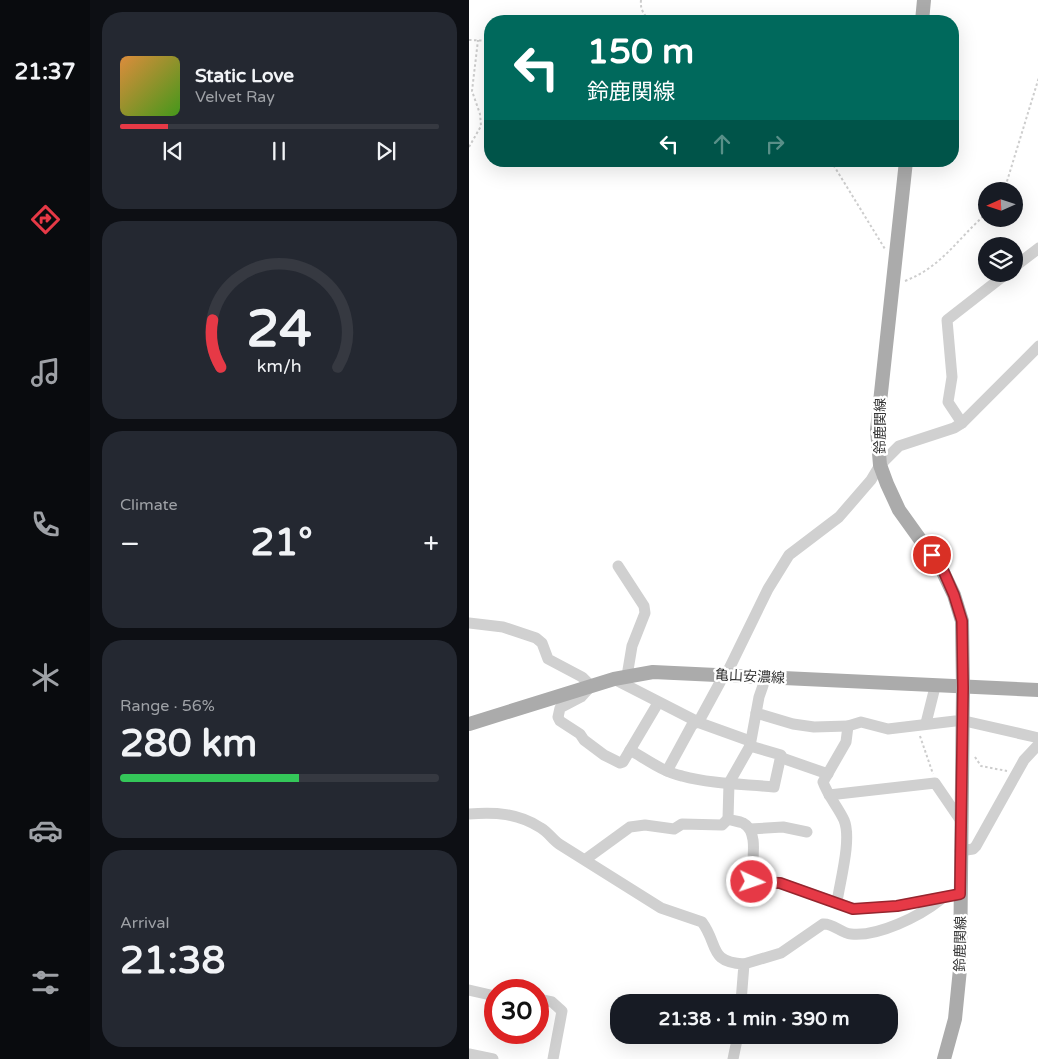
<!DOCTYPE html>
<meta charset="utf-8">
<style>
body{margin:0;font-family:"Varela Round","Noto Sans JP",sans-serif;background:#242831;color:#f1f3f6;height:100vh;display:flex;flex-direction:column;font-size:19px;white-space:nowrap}
*{box-sizing:border-box;margin:0}
p{font-size:16px;color:#9ea1a6}
.icon{flex:none;width:28px;height:28px;fill:none;stroke:currentColor;stroke-width:2;stroke-linecap:round;stroke-linejoin:round}
.map{position:relative;flex:1;overflow:hidden}
.details{display:flex;flex-direction:column;gap:12px;padding:12px;background:#0d0f14;width:379px}
.details>*{flex:none}
.guide{position:absolute;left:15px;top:15px;width:475px;height:152px;border-radius:20px;box-shadow:0 5px 20px #0002;background:#00695c;color:#fff;overflow:hidden}
.needle{width:32px;rotate:267deg}
.controls{position:absolute;left:509px;top:182px;display:grid;gap:10px}
.controls a{display:grid;place-items:center;width:45px;height:45px;border-radius:50%;background:#171b24;box-shadow:0 5px 20px #0002;font-size:25px}
.speed{position:absolute;left:15px;top:979px;display:flex;gap:10px;font-size:25px;font-weight:700;text-align:center}
.speed>*{display:grid;place-content:center;width:65px;height:65px;border-radius:50%;background:#171b24;box-shadow:0 5px 20px #0002;line-height:1}
.speed .limit{border:8px solid #d22;background:#fff;color:#111}
.pin{position:absolute;display:grid;place-items:center;width:42px;height:42px;color:#fff;margin:-21px;border:2px solid #fff;border-radius:50%;box-shadow:0 1px 5px #0007}
.me{position:absolute;width:55px;margin:-28px;rotate:93deg;stroke-linejoin:round;filter:drop-shadow(0 0 4px #0008)}
.turn{display:flex;align-items:center;gap:18px;height:105px;padding:0 20px;font-size:22px}
.turn .icon{width:65px;height:65px;stroke-width:2.5}
.turn b{display:block;font-size:35px;line-height:42px}
.lanes{display:flex;align-items:center;height:48px;padding:0 20px;background:#0003;justify-content:center;gap:25px;direction:ltr}
.lanes .off{opacity:.35}
.big{font-size:38px;font-weight:700;line-height:1.1}
.details .tile{flex:1;display:flex;flex-direction:column;justify-content:center;gap:8px;min-width:0;padding:0 18px;border-radius:20px;background:#242831}
.details .dial{align-items:center;gap:0}
.dial svg{height:130px;overflow:visible;fill:none;stroke:#363941;stroke-width:7;stroke-linecap:round;text-anchor:middle}
.dial text{fill:#f1f3f6;stroke:none}
.song{display:flex;align-items:center;gap:15px}
.cover{width:60px;height:60px;border-radius:8px;background:linear-gradient(135deg,hsl(30 70% 55%),hsl(100 70% 35%))}
.played{height:5px;border-radius:2px;background:linear-gradient(90deg,#e63946 15%,#363941 15%)}
.keys{display:flex;justify-content:space-around;direction:ltr}
.heat{display:flex;justify-content:space-between;align-items:center;font-size:28px;direction:ltr}
.charge{height:8px;border-radius:4px;background:linear-gradient(90deg,#34c759 56%,#363941 0)}
.trip{position:absolute;left:141px;top:994px;width:288px;height:50px;border-radius:20px;background:#171b24;box-shadow:0 5px 20px #0002;font-weight:700;line-height:50px;text-align:center}
main{display:flex;flex:1;min-height:0}
.tabs{display:flex;flex-direction:column;width:90px;justify-content:space-around;align-items:center;background:#090b0e;color:#9ea1a6}
.tabs .icon{width:35px;height:35px}
.tabs .selected{color:#e63946}
.tabs b{font-size:22px;color:#f1f3f6}
.map>svg:first-child{display:block}
.lines{fill:none;stroke-linecap:round;stroke-linejoin:round}
.path{stroke:#cdcdcd;stroke-width:2;stroke-dasharray:2.5 2.5;stroke-linecap:butt}
.minor{stroke:#d0d0d0;stroke-width:11}
.major{stroke:#ababab;stroke-width:14}
.route-casing{stroke:#96252e;stroke-width:12}
.route{stroke:#e63946;stroke-width:9}
.labels{text-anchor:middle;stroke-width:5;stroke-linejoin:round;paint-order:stroke}
.street-label{font-size:14px;fill:#333;stroke:#fff}
</style>
<main>
<nav class="tabs">
<b>21:37</b>
<svg class="icon selected" aria-label="directions" viewBox="0 0 24 24"><path d="M12 3l9 9-9 9-9-9zM9 14v-3h6M13 9l2 2-2 2"/></svg>
<svg class="icon" aria-label="music" viewBox="0 0 24 24"><path d="M9 18V5l10-2v13"/><circle cx="6" cy="18" r="3"/><circle cx="16" cy="16" r="3"/></svg>
<svg class="icon" aria-label="phone" viewBox="0 0 24 24"><path d="M5 4h4l2 5-3 2q2 4 5 5l2-3 5 2v4C11 20 4 13 5 4z"/></svg>
<svg class="icon" aria-label="climate" viewBox="0 0 24 24"><path d="M12 3v18M4 7l16 10M4 17L20 7"/></svg>
<svg class="icon" aria-label="car" viewBox="0 0 24 24"><path d="M5 17H2v-5l4-1 3-4h7l3 4 3 1v5h-3M9 17h6M6 11h13"/><circle cx="7" cy="17" r="2"/><circle cx="17" cy="17" r="2"/></svg>
<svg class="icon" aria-label="filters" viewBox="0 0 24 24"><path d="M4 7h16M4 17h16"/><circle cx="9" cy="7" r="2"/><circle cx="15" cy="17" r="2"/></svg>
</nav>
<section class="details">
<div class="tile">
<div class="song"><i class="cover"></i><div><b>Static Love</b><p>Velvet Ray</p></div></div>
<div class="played"></div>
<div class="keys"><svg class="icon" aria-label="previous" viewBox="0 0 24 24"><path d="M18 5L8 12l10 7zM5 5v14"/></svg><svg class="icon" aria-label="pause" viewBox="0 0 24 24"><path d="M8 5v14M16 5v14"/></svg><svg class="icon" aria-label="next" viewBox="0 0 24 24"><path d="M6 5l10 7-10 7zM19 5v14"/></svg></div>
</div>
<div class="tile dial"><svg viewBox="0 0 100 80">
<path d="M14 69A42 42 0 1 1 86 69"/>
<path d="M14 69A42 42 0 0 1 9 40" stroke="#e63946"/>
<text x="50" y="56" font-size="32" font-weight="700">24</text>
<text x="50" y="72" font-size="11">km/h</text>
</svg></div>
<div class="tile"><p>Climate</p>
<div class="heat"><a>−</a><b class="big">21°</b><a>+</a></div>
</div>
<div class="tile"><p>Range · 56%</p><b class="big">280 km</b><div class="charge"></div></div>
<div class="tile"><p>Arrival</p><b class="big">21:38</b></div>
</section>
<div class="map">
<svg width="570" height="1059" viewBox="0 0 570 1059">
<rect width="100%" height="100%" fill="#fff"/>
<g class="lines">
<g class="path">
<path d="M 172,0 C 171,10 175,15 182,21"/>
<path d="M 0,40 L 21,41"/>
<path d="M 0,147 L 12,126 L 11,114 L 3,91 L 9,40"/>
<path d="M 362,161 L 416,249"/>
<path d="M 535,191 L 570,77"/>
<path d="M 436,281 C 474,266 488,239 518,213"/>
<path d="M 451,736 L 464,774"/>
<path d="M 506,757 L 512,766 L 538,771"/>
</g>
<g class="minor">
<path d="M 545,267 L 570,248"/>
<path d="M 493,423 L 479,402 L 483,377 L 478,320 L 537,274"/>
<path d="M 149,566 L 175,606 L 176,613 L 163,646 L 158,676"/>
<path d="M 0,623 L 34,627 L 67,638 L 73,643 L 79,659 L 113,677 L 122,686 L 112,697 L 91,708 L 89,717 L 91,721 L 111,734 L 115,740 L 135,755 L 151,763 L 154,762 L 189,703"/>
<path d="M 257,675 L 299,589 L 320,555 L 370,517 L 402,480 L 411,465 L 430,446 L 485,428 L 493,423 L 570,346"/>
<path d="M 297,677 L 290,697 L 281,746 L 260,783 L 259,819 C 264,821 269,821 274,823 C 292,832 281,867 283,882 L 311,883 L 385,909 L 428,906 L 491,894"/>
<path d="M 145,679 L 231,723 L 281,741"/>
<path d="M 287,713 L 324,724 L 345,727 L 379,726"/>
<path d="M 500,722 L 570,738"/>
<path d="M 457,723 L 466,687"/>
<path d="M 161,750 C 177,759 194,772 213,776 C 242,784 274,784 305,787 L 312,755 L 281,746"/>
<path d="M 313,758 L 359,774"/>
<path d="M 198,771 L 223,725 L 230,721 L 255,675"/>
<path d="M 360,795 L 466,783 L 492,821"/>
<path d="M 0,814 C 26,812 49,813 72,828 C 79,832 83,839 90,844 L 192,908 L 233,922 C 250,945 239,962 275,964 L 272,1002"/>
<path d="M 281,829 L 314,827 L 338,832"/>
<path d="M 491,851 L 504,849 L 507,846 L 555,760 L 570,744"/>
<path d="M 117,859 L 161,827 L 176,825 L 205,829 L 213,824 L 253,825 L 259,819"/>
<path d="M 368,902 C 371,881 383,839 375,820 C 369,807 359,796 354,782 L 377,742 L 379,726 L 392,722 L 419,729 L 486,721"/>
<path d="M 275,964 L 312,953 L 354,924 C 364,923 372,933 382,934 C 409,937 451,916 471,900"/>
<path d="M 0,990 L 26,996"/>
<path d="M 69,999 L 83,1002 L 93,1011 L 84,1059"/>
<path d="M 0,1054 L 24,1059"/>
<path d="M 264,1059 L 269,1035"/>
</g>
<g class="major">
<path d="M 453,21 L 455,0"/>
<path d="M 437,161 L 408,430 L 411,465 L 418,484 L 430,510 L 473,570 L 485,595 L 493,621 L 494,688 L 491,969 L 486,1019 L 475,1059"/>
<path d="M 0,724 L 145,679 L 184,672 L 570,690"/>
</g>
</g>
<g class="lines">
<g class="route-casing">
<path id="route" d="M 283,882 L 311,883 L 384,909 L 428,906 L 491,894 L 494,688 L 493,621 L 485,595 L 474,570 L 463,555"/>
</g>
<use href="#route" class="route"/>
</g>
<g class="labels">
<g class="street-label">
<text transform="translate(411 426) rotate(-90)" y="5">鈴鹿関線</text>
<text transform="translate(281 676) rotate(3)" y="5">亀山安濃線</text>
<text transform="translate(491 944) rotate(-89)" y="5">鈴鹿関線</text>
</g>
</g>
</svg>
<div class="controls">
<a><svg class="needle" viewBox="-14 -14 28 28"><path d="M0-13l5 13h-10z" fill="#e53935"/><path d="M0 13l5-13h-10z" fill="#9ea1a6"/></svg></a>
<a><svg class="icon" aria-label="layers" viewBox="0 0 24 24"><path d="M12 4l9 5-9 5-9-5zM3 14l9 5 9-5"/></svg></a>
</div>
<div class="speed"><div class="limit">30</div></div>
<div class="pin" style="left:463px;top:555px;background:#d93025"><svg class="icon" aria-label="arrive" viewBox="0 0 24 24"><path d="M6 21V4h12l-3 4 3 4H6"/></svg></div>
<svg class="me" style="left:283px;top:882px" viewBox="-20 -20 40 40"><circle r="17" fill="#e63946" stroke="#fff" stroke-width="3"/><path d="M0-11L8 9 0 5-8 9z" fill="#fff"/></svg>
<div class="trip">21:38 · 1 min · 390 m</div>
<div class="guide">
<div class="turn"><svg class="icon" aria-label="left" viewBox="0 0 24 24"><path d="M17 20v-9H6M10 6l-5 5 5 5"/></svg><div><b>150 m</b>鈴鹿関線</div></div>
<div class="lanes"><svg class="icon" aria-label="left" viewBox="0 0 24 24"><path d="M17 20v-9H6M10 6l-5 5 5 5"/></svg><svg class="icon off" aria-label="ahead" viewBox="0 0 24 24"><path d="M12 20V5M6 11l6-6 6 6"/></svg><svg class="icon off" aria-label="right" viewBox="0 0 24 24"><path d="M7 20v-9h11M14 6l5 5-5 5"/></svg></div>
</div>
</div>
</main>
